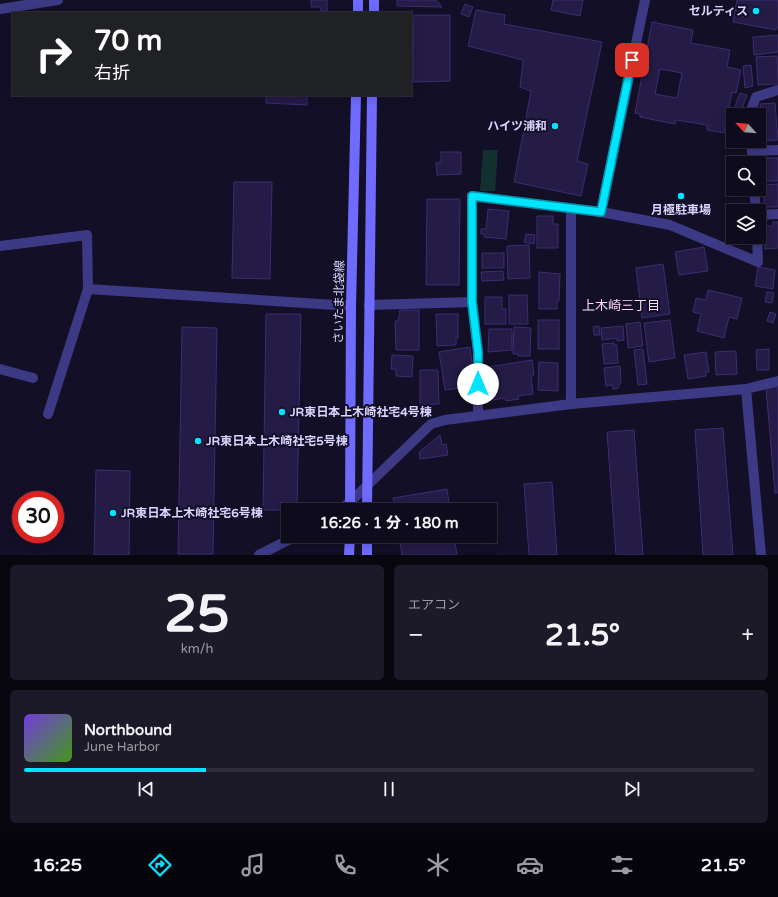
<!DOCTYPE html>
<html lang="ja">
<meta charset="utf-8">
<style>
body{margin:0;font-family:"Varela Round","Noto Sans JP",sans-serif;background:#1c1929;color:#f1f3f6;height:100vh;display:flex;flex-direction:column;font-size:15px;white-space:nowrap}
*{box-sizing:border-box;margin:0}
p{font-size:13px;color:#9b9ba3}
.icon{flex:none;width:22px;height:22px;fill:none;stroke:currentColor;stroke-width:2;stroke-linecap:round;stroke-linejoin:round}
.map{position:relative;height:555px;overflow:hidden}
.side{display:flex;flex-direction:column;gap:10px;padding:10px;background:#08060f;flex:1}
.side>*{flex:none}
.guide{position:absolute;left:12px;top:12px;width:400px;height:84px;border-radius:0px;box-shadow:0 2px 10px #0003,0 0 0 1px #2e2b3b;background:#202124;color:#fff;overflow:hidden}
.needle{width:26px;rotate:296deg}
.tools{position:absolute;left:726px;top:108px;display:grid;gap:8px}
.tools a{display:grid;place-items:center;width:40px;height:40px;border-radius:0px;background:#0e0b1c;box-shadow:0 2px 10px #0003,0 0 0 1px #2e2b3b;font-size:20px}
.speed{position:absolute;left:12px;top:491px;display:flex;gap:8px;font-size:20px;font-weight:700;text-align:center}
.speed>*{display:grid;place-content:center;width:52px;height:52px;border-radius:50%;background:#0e0b1c;box-shadow:0 2px 10px #0003,0 0 0 1px #2e2b3b;line-height:1}
.speed .limit{border:6px solid #d22;background:#fff;color:#111}
.pin{position:absolute;display:grid;place-items:center;width:34px;height:34px;color:#fff;margin:-17px;border-radius:8px;box-shadow:0 2px 6px #0006}
.me{position:absolute;width:44px;margin:-22px;rotate:0deg;stroke-linejoin:round;filter:drop-shadow(0 0 3px #0008)}
.turn{display:flex;align-items:center;gap:14px;height:84px;padding:0 16px;font-size:18px}
.turn .icon{width:52px;height:52px;stroke-width:2.5}
.turn b{display:block;font-size:28px;line-height:34px}
.big{font-size:30px;font-weight:800;line-height:1.1}
.side .tile{flex:1;display:flex;flex-direction:column;justify-content:center;gap:6px;min-width:0;padding:0 14px;border-radius:6px;background:#1c1929}
.side .dial{align-items:center;gap:0}
.dial b{font-size:52px;line-height:1}
.song{display:flex;align-items:center;gap:12px}
.cover{width:48px;height:48px;border-radius:6px;background:linear-gradient(135deg,hsl(260 70% 55%),hsl(100 70% 35%))}
.played{height:4px;border-radius:2px;background:linear-gradient(90deg,#00e5ff 25%,#2e2b3b 25%)}
.keys{display:flex;justify-content:space-around;direction:ltr}
.heat{display:flex;justify-content:space-between;align-items:center;font-size:22px;direction:ltr}
.side .tiles{flex:1;display:grid;gap:10px;grid-template-columns:1fr 1fr}
.tile:last-child{grid-column:span 2}
.trip{position:absolute;left:281px;top:503px;width:216px;height:40px;border-radius:0px;background:#0e0b1c;box-shadow:0 2px 10px #0003,0 0 0 1px #2e2b3b;font-weight:800;line-height:40px;text-align:center}
.tab-bar{display:flex;height:64px;justify-content:space-around;align-items:center;background:#06040b;color:#9b9ba3}
.tab-bar .icon{width:28px;height:28px}
.tab-bar .on{color:#00e5ff}
.tab-bar b{font-size:18px;color:#f1f3f6}
.map>svg:first-child{display:block}
.green{fill:#12302f}
.building{fill:#241b47;stroke:#3b2d73;fill-rule:evenodd}
.lines{fill:none;stroke-linecap:round;stroke-linejoin:round}
.lane{stroke:#3d3a85;stroke-width:10}
.street{stroke:#3d3a85;stroke-width:10}
.secondary{stroke:#6f6bff;stroke-width:10}
.route-casing{stroke:#0095a6;stroke-width:10}
.route{stroke:#00e5ff;stroke-width:7}
.poi-dot{fill:#00e5ff;stroke:#130f26;stroke-width:1.5}
.labels{text-anchor:middle;stroke-width:4;stroke-linejoin:round;paint-order:stroke}
.poi-label{font-size:12px;font-weight:bold;fill:#d9d4ff;stroke:#130f26;text-anchor:start}
.street-label{font-size:12px;fill:#d9d4ff;stroke:#130f26}
.neighbourhood-label{font-size:13px;fill:#ffd6f0;stroke:#130f26}
</style>
<div class="map">
<svg width="778" height="555" viewBox="0 0 778 555">
<rect width="100%" height="100%" fill="#130f26"/>
<path class="green" d="M 483,150 L 498,150 L 495,191 L 480,191 Z"/>
<g class="building">
<path d="M 311,0 L 327,0 L 327,11 L 321,11 L 320,7 L 311,7 Z"/>
<path d="M 397,0 L 436,0 L 442,7 L 397,6 Z"/>
<path d="M 553,0 L 583,0 L 580,16 L 551,10 Z"/>
<path d="M 737,0 L 778,0 L 778,26 L 776,30 L 733,22 Z"/>
<path d="M 465,4 L 473,7 L 469,17 L 461,14 Z"/>
<path d="M 476,10 L 505,15 L 504,24 L 602,42 L 577,161 L 588,164 L 581,196 L 514,182 L 531,91 L 520,87 L 523,60 L 468,46 Z"/>
<path d="M 414,15 L 450,15 L 450,81 L 413,82 Z"/>
<path d="M 652,22 L 693,30 L 691,43 L 730,50 L 727,67 L 741,70 L 736,93 L 732,92 L 724,133 L 707,130 L 707,125 L 676,120 L 675,124 L 640,117 L 640,114 L 635,113 ZM 660,69 L 682,73 L 677,98 L 655,94 Z"/>
<path d="M 778,35 L 778,52 L 754,55 L 753,37 Z"/>
<path d="M 777,56 L 778,84 L 758,85 L 756,57 Z"/>
<path d="M 751,65 L 753,86 L 745,88 L 743,66 Z"/>
<path d="M 740,93 L 747,95 L 741,111 L 734,109 Z"/>
<path d="M 266,95 L 307,95 L 307,105 L 266,103 Z"/>
<path d="M 775,103 L 778,140 L 759,141 L 759,115 L 757,113 L 761,113 L 760,104 Z"/>
<path d="M 441,152 L 461,152 L 461,174 L 437,175 L 436,163 L 441,162 Z"/>
<path d="M 763,158 L 778,158 L 778,181 L 766,181 Z"/>
<path d="M 234,182 L 272,182 L 270,279 L 232,278 Z"/>
<path d="M 778,184 L 778,207 L 764,207 L 764,185 Z"/>
<path d="M 427,199 L 460,199 L 459,285 L 426,285 Z"/>
<path d="M 488,209 L 509,211 L 506,239 L 484,237 L 485,235 L 481,234 L 481,229 L 486,229 Z"/>
<path d="M 537,216 L 553,216 L 553,224 L 558,224 L 558,248 L 537,248 Z"/>
<path d="M 773,222 L 778,222 L 778,248 L 765,249 L 764,226 L 773,226 Z"/>
<path d="M 526,234 L 535,235 L 534,244 L 524,242 Z"/>
<path d="M 529,245 L 530,278 L 508,279 L 507,246 Z"/>
<path d="M 704,247 L 708,271 L 679,275 L 675,252 Z"/>
<rect x="482" y="253" width="22" height="15"/>
<path d="M 663,264 L 670,314 L 642,318 L 636,268 Z"/>
<path d="M 758,267 L 775,270 L 773,289 L 755,286 Z"/>
<path d="M 503,271 L 504,280 L 482,281 L 481,272 Z"/>
<path d="M 539,272 L 560,274 L 559,301 L 557,301 L 557,309 L 539,309 Z"/>
<path d="M 708,290 L 742,298 L 737,319 L 729,317 L 724,338 L 697,331 L 701,314 L 693,312 L 696,298 L 706,300 Z"/>
<path d="M 767,292 L 774,293 L 772,303 L 765,302 Z"/>
<path d="M 509,295 L 527,295 L 528,324 L 509,324 Z"/>
<path d="M 485,297 L 502,297 L 502,309 L 506,309 L 506,324 L 485,324 Z"/>
<path d="M 400,310 L 419,310 L 419,350 L 396,350 L 395,321 L 398,321 Z"/>
<path d="M 770,312 L 776,314 L 773,323 L 767,321 Z"/>
<path d="M 266,314 L 301,314 L 297,510 L 263,510 Z"/>
<path d="M 436,314 L 458,314 L 458,338 L 456,338 L 456,345 L 437,346 Z"/>
<rect x="538" y="320" width="21" height="29"/>
<path d="M 670,320 L 675,358 L 649,362 L 644,323 Z"/>
<path d="M 640,322 L 643,346 L 628,348 L 626,324 Z"/>
<path d="M 599,326 L 600,335 L 594,335 L 593,327 Z"/>
<path d="M 623,326 L 624,340 L 617,341 L 617,338 L 602,340 L 601,328 Z"/>
<path d="M 182,327 L 217,328 L 213,554 L 178,554 Z"/>
<path d="M 514,327 L 531,328 L 530,356 L 518,356 L 518,354 L 513,354 Z"/>
<path d="M 489,329 L 512,329 L 512,350 L 488,352 Z"/>
<path d="M 614,343 L 614,345 L 617,345 L 618,363 L 604,364 L 602,344 Z"/>
<path d="M 470,347 L 473,371 L 467,372 L 469,387 L 445,390 L 439,352 Z"/>
<path d="M 643,349 L 647,384 L 638,385 L 634,350 Z"/>
<path d="M 769,349 L 769,370 L 757,370 L 756,350 Z"/>
<path d="M 736,351 L 737,374 L 716,375 L 715,352 Z"/>
<path d="M 706,352 L 709,372 L 706,372 L 706,376 L 688,379 L 684,355 Z"/>
<path d="M 392,355 L 413,356 L 412,377 L 396,376 L 396,369 L 391,369 Z"/>
<path d="M 532,360 L 534,375 L 531,375 L 533,394 L 518,396 L 519,399 L 506,401 L 505,398 L 493,400 L 488,367 Z"/>
<path d="M 539,362 L 558,363 L 558,391 L 538,390 Z"/>
<path d="M 620,366 L 621,381 L 618,388 L 613,389 L 612,385 L 606,386 L 604,368 Z"/>
<path d="M 420,370 L 438,370 L 439,404 L 420,405 Z"/>
<path d="M 778,387 L 778,493 L 775,493 L 766,388 Z"/>
<path d="M 723,428 L 733,555 L 703,555 L 695,430 Z"/>
<path d="M 634,430 L 643,555 L 616,555 L 607,432 Z"/>
<path d="M 440,435 L 442,445 L 446,444 L 448,455 L 420,459 L 419,452 Z"/>
<path d="M 96,470 L 130,471 L 129,555 L 94,555 Z"/>
<path d="M 552,482 L 557,555 L 529,555 L 524,484 Z"/>
<path d="M 447,489 L 450,510 L 395,510 L 393,498 Z"/>
<path d="M 489,504 L 490,510 L 467,510 L 467,506 Z"/>
<path d="M 399,536 L 454,536 L 457,555 L 402,555 Z"/>
</g>
<g class="lines">
<g class="lane">
<path d="M 369,305 L 472,302"/>
<path d="M 0,369 L 33,378"/>
</g>
<g class="street">
<path d="M 0,9 L 58,0"/>
<path d="M 749,115 L 756,97 L 778,90"/>
<path d="M 751,141 L 753,163"/>
<path d="M 752,151 L 778,150"/>
<path d="M 754,189 L 756,211"/>
<path d="M 601,212 L 670,225 L 758,262 L 757,237"/>
<path d="M 759,215 L 778,214"/>
<path d="M 0,246 L 87,235 L 88,289 L 48,414"/>
<path d="M 88,289 L 351,306"/>
<path d="M 746,389 L 761,555"/>
<path d="M 571,404 L 571,209"/>
<path d="M 478,415 L 478,352 L 472,302 L 472,196 L 601,212 L 645,0"/>
<path d="M 339,510 L 350,502 L 431,424 L 445,420 L 571,404 L 746,389 L 778,381"/>
<path d="M 259,555 L 296,536"/>
</g>
<g class="secondary">
<path d="M 358,13 L 358,0"/>
<path d="M 374,13 L 374,0"/>
<path d="M 350,510 L 351,306 L 356,95"/>
<path d="M 367,510 L 372,95"/>
<path d="M 349,555 L 350,536"/>
<path d="M 367,555 L 367,536"/>
</g>
</g>
<g class="lines">
<g class="route-casing">
<path id="route" d="M 478,384 L 478,352 L 472,302 L 472,196 L 601,212 L 632,60"/>
</g>
<use href="#route" class="route"/>
</g>
<g class="poi-dot">
<circle cx="756" cy="11" r="4"/>
<circle cx="555" cy="126" r="4"/>
<circle cx="681" cy="196" r="4"/>
<circle cx="282" cy="412" r="4"/>
<circle cx="198" cy="441" r="4"/>
<circle cx="113" cy="513" r="4"/>
</g>
<g class="labels">
<g class="poi-label">
<text x="748" y="15" text-anchor="end">セルティス</text>
<text x="547" y="130" text-anchor="end">ハイツ浦和</text>
<text x="681" y="214" text-anchor="middle">月極駐車場</text>
<text x="290" y="416">JR東日本上木崎社宅4号棟</text>
<text x="206" y="445">JR東日本上木崎社宅5号棟</text>
<text x="121" y="517">JR東日本上木崎社宅6号棟</text>
</g>
<g class="street-label">
<text transform="translate(339 302) rotate(-89)" y="4">さいたま北袋線</text>
</g>
<g class="neighbourhood-label">
<text x="621" y="310">上木崎三丁目</text>
</g>
</g>
</svg>
<div class="tools">
<a><svg class="needle" viewBox="-14 -14 28 28"><path d="M0-13l5 13h-10z" fill="#e53935"/><path d="M0 13l5-13h-10z" fill="#9b9ba3"/></svg></a>
<a><svg class="icon" aria-label="search" viewBox="0 0 24 24"><circle cx="10" cy="10" r="6"/><path d="M15 15l6 6"/></svg></a>
<a><svg class="icon" aria-label="layers" viewBox="0 0 24 24"><path d="M12 4l9 5-9 5-9-5zM3 14l9 5 9-5"/></svg></a>
</div>
<div class="speed"><div class="limit">30</div></div>
<div class="pin" style="left:632px;top:60px;background:#d93025"><svg class="icon" aria-label="arrive" viewBox="0 0 24 24"><path d="M6 21V4h12l-3 4 3 4H6"/></svg></div>
<svg class="me" style="left:478px;top:384px" viewBox="-20 -20 40 40"><circle r="19" fill="#fff"/><path d="M0-13L10 11 0 6-10 11z" fill="#00e5ff"/></svg>
<div class="trip">16:26 · 1 分 · 180 m</div>
<div class="guide">
<div class="turn"><svg class="icon" aria-label="right" viewBox="0 0 24 24"><path d="M7 20v-9h11M14 6l5 5-5 5"/></svg><div><b>70 m</b>右折</div></div>
</div>
</div>
<section class="side">
<div class="tiles">
<div class="tile dial"><b>25</b><p>km/h</p></div>
<div class="tile"><p>エアコン</p>
<div class="heat"><a>−</a><b class="big">21.5°</b><a>+</a></div>
</div>
<div class="tile">
<div class="song"><i class="cover"></i><div><b>Northbound</b><p>June Harbor</p></div></div>
<div class="played"></div>
<div class="keys"><svg class="icon" aria-label="previous" viewBox="0 0 24 24"><path d="M18 5L8 12l10 7zM5 5v14"/></svg><svg class="icon" aria-label="pause" viewBox="0 0 24 24"><path d="M8 5v14M16 5v14"/></svg><svg class="icon" aria-label="next" viewBox="0 0 24 24"><path d="M6 5l10 7-10 7zM19 5v14"/></svg></div>
</div>
</div>
</section>
<nav class="tab-bar">
<b>16:25</b>
<svg class="icon on" aria-label="directions" viewBox="0 0 24 24"><path d="M12 3l9 9-9 9-9-9zM9 14v-3h6M13 9l2 2-2 2"/></svg>
<svg class="icon" aria-label="music" viewBox="0 0 24 24"><path d="M9 18V5l10-2v13"/><circle cx="6" cy="18" r="3"/><circle cx="16" cy="16" r="3"/></svg>
<svg class="icon" aria-label="phone" viewBox="0 0 24 24"><path d="M5 4h4l2 5-3 2q2 4 5 5l2-3 5 2v4C11 20 4 13 5 4z"/></svg>
<svg class="icon" aria-label="climate" viewBox="0 0 24 24"><path d="M12 3v18M4 7l16 10M4 17L20 7"/></svg>
<svg class="icon" aria-label="car" viewBox="0 0 24 24"><path d="M5 17H2v-5l4-1 3-4h7l3 4 3 1v5h-3M9 17h6M6 11h13"/><circle cx="7" cy="17" r="2"/><circle cx="17" cy="17" r="2"/></svg>
<svg class="icon" aria-label="filters" viewBox="0 0 24 24"><path d="M4 7h16M4 17h16"/><circle cx="9" cy="7" r="2"/><circle cx="15" cy="17" r="2"/></svg>
<b>21.5°</b>
</nav>
